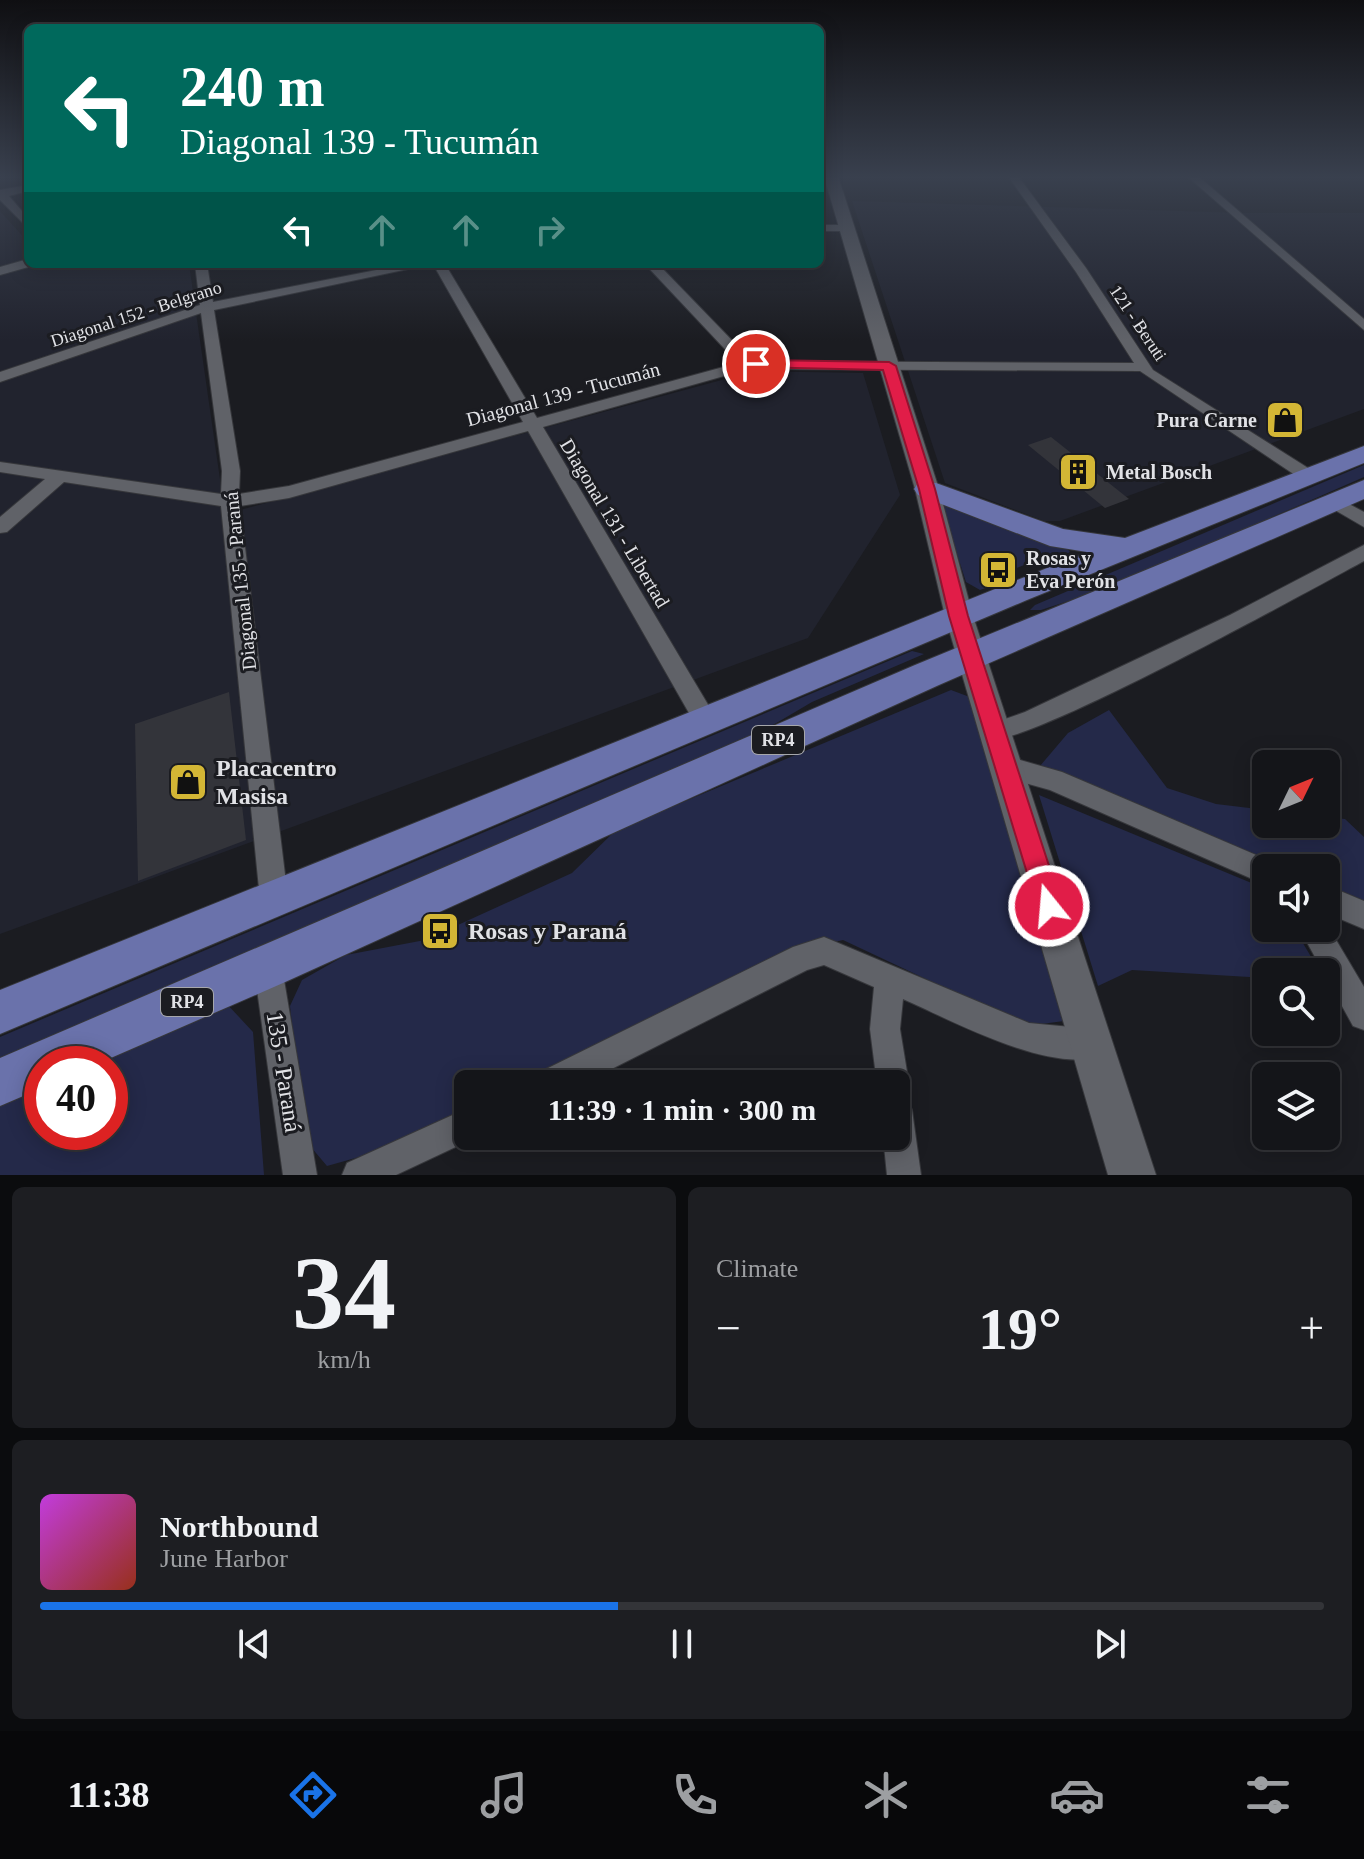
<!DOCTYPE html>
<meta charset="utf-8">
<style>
body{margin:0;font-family:"Times New Roman",serif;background:#1d1e22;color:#f1f3f6;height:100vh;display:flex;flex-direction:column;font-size:30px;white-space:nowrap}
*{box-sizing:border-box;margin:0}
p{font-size:26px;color:#9d9fa2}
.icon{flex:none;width:44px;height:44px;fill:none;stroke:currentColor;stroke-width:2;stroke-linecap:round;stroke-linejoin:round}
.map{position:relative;height:1175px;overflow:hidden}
.side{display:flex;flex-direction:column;gap:12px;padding:12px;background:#0b0c0e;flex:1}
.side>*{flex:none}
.top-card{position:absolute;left:24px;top:24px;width:800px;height:244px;border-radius:12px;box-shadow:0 4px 20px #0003,0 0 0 2px #333438;background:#00695c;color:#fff;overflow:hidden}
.needle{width:52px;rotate:47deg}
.controls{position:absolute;left:1252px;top:750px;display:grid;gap:16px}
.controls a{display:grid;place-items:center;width:88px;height:88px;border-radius:12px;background:#141519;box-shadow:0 4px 20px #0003,0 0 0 2px #333438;font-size:40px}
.speed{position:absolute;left:24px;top:1046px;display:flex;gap:16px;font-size:40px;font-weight:700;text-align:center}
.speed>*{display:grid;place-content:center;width:104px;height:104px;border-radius:50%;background:#141519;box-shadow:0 4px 20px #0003,0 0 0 2px #333438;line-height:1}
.speed .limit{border:12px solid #d22;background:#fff;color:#111}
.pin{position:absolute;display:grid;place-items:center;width:68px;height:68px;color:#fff;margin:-34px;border:4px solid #fff;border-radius:50%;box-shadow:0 2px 8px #0007}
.me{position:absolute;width:88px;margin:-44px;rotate:343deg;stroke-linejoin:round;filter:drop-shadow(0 0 6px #0008)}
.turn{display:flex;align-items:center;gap:28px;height:168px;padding:0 24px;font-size:36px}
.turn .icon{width:104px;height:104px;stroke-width:2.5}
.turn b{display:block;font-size:56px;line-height:68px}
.lanes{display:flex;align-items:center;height:76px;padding:0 24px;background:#0003;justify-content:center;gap:40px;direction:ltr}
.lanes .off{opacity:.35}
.big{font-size:60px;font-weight:700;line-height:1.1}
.side .card{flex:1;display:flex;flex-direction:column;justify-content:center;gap:12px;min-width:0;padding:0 28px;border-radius:12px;background:#1d1e22}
.side .dial{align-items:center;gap:0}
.dial b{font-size:104px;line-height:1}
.song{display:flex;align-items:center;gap:24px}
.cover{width:96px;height:96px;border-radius:12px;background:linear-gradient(135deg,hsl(290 70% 55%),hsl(10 70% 35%))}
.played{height:8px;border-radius:4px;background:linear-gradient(90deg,#1a73e8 45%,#333438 45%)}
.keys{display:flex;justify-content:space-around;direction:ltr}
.heat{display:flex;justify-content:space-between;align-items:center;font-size:44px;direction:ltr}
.side .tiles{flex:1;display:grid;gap:12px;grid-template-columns:1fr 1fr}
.card:last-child{grid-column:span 2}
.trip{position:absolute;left:454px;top:1070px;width:456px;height:80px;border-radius:12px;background:#141519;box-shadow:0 4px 20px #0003,0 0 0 2px #333438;font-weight:700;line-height:80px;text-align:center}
.tab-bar{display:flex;height:128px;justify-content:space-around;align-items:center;background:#08080a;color:#9d9fa2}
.tab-bar .icon{width:56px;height:56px}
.tab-bar .current{color:#1a73e8}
.tab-bar b{font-size:36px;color:#f1f3f6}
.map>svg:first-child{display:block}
.built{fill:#21232e}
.green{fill:#242949}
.building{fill:#33343a}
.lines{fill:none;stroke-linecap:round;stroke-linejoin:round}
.street-casing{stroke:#36373b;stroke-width:2}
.secondary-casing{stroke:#36373b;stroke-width:2}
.primary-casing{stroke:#36373b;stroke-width:2}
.street{fill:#606268;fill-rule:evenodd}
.secondary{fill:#606268;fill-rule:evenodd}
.primary{fill:#6a72ab;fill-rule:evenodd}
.route{fill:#e11d48;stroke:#92132f;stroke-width:2}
.labels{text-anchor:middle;stroke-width:6;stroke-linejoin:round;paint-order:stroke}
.far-street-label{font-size:18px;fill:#e1e2e6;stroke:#1b1c21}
.shield{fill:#1b1c21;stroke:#a6a7ab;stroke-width:2}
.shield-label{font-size:18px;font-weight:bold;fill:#e1e2e6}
.street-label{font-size:20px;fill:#e1e2e6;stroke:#1b1c21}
.poi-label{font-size:20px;font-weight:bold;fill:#e1e2e6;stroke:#1b1c21;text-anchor:start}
.near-poi-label{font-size:24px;font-weight:bold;fill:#e1e2e6;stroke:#1b1c21;text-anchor:start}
.near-street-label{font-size:24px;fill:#e1e2e6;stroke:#1b1c21}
</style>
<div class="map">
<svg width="1364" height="1175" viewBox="0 0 1364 1175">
<rect width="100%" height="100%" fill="#1b1c21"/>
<g class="built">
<path d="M 852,201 L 1244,213 L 1364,213 L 1364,409 L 1060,521 L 1044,521 L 945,483 Z"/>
<path d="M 0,211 L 28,242 L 28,264 L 189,264 L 225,514 L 755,371 L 863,373 L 900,495 L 808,638 L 0,934 Z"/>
</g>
<g class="green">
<path d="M 1364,465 L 1364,477 L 1117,585 L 1041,610 L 1030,610 L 1035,605 Z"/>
<path d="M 946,504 L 1066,547 L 1070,552 L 1065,555 L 1057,552 L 989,579 L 989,587 L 980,590 L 966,582 L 942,507 Z"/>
<path d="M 912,651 L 924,654 L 812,702 L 756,735 L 0,1059 L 0,1037 Z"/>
<path d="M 951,690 L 975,699 L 1064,1021 L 1026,1026 L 843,940 L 807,948 L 527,1084 L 468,1084 L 468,1113 L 398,1146 L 327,1166 L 305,1140 L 290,1006 L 302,980 L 346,955 L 425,940 L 572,873 L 616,830 Z"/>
<path d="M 1109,710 L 1167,788 L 1216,804 L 1266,810 L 1266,824 L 1326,824 L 1326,817 L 1345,819 L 1364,837 L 1364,905 L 1326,888 L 1326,868 L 1278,868 L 1040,766 L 1068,733 Z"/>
<path d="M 1039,795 L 1266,889 L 1266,928 L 1294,928 L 1320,972 L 1266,972 L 1266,978 L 1132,970 L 1098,986 Z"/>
<path d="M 226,1003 L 253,1032 L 264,1175 L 0,1175 L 0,1106 L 42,1087 L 42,1132 L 110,1132 L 110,1064 L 92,1064 Z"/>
</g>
<g class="building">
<path d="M 1051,437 L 1129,499 L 1105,508 L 1028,445 Z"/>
<path d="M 229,692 L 246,840 L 138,881 L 135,724 Z"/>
</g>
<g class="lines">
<g class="street-casing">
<g id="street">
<path d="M 1008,176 L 1018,176 L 1086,268 L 1153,370 L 1316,473 L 1319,477 L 1316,481 L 1304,481 L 1140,371 L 749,369 L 543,427 L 713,713 L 717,720 L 713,727 L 705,730 L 697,727 L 528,431 L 289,498 L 240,506 L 288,899 L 284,909 L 274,913 L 264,909 L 260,899 L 221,506 L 64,482 L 7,532 L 0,533 L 0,517 L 45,479 L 0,472 L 0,462 L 221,494 L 222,471 L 201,313 L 0,382 L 0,372 L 200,305 L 195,264 L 207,264 L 213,302 L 407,264 L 432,264 L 214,310 L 240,471 L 239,494 L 289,486 L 523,422 L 433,264 L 445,264 L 537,418 L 738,363 L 645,264 L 658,264 L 752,361 L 1134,363 L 1076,272 Z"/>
<path d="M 1187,176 L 1198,176 L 1364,319 L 1364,330 Z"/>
<path d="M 28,185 L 28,191 L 9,196 L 28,218 L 28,228 L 0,200 L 0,190 Z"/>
<path d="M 820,225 L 847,225 L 853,228 L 847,231 L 820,231 Z"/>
<path d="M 28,259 L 28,264 L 32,266 L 0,275 L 0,267 Z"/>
<path d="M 1334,496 L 1364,512 L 1364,527 L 1328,506 L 1325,502 Z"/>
<path d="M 1364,545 L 1364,561 C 1316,587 1020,751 988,739 L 984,732 L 988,725 L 1025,712 L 1230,615 Z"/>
<path d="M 1006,756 L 1062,772 L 1275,863 L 1278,868 L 1266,868 L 1266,885 L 1050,790 L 997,775 L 994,767 L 997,759 Z"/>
<path d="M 1326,885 L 1364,901 L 1364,929 L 1326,913 Z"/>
<path d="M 1326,923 L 1364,987 L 1364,1030 L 1353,1026 L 1299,928 L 1326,928 Z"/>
<path d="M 824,937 L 1029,1023 L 1092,1029 L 1103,1033 L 1107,1044 L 1103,1055 C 1053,1076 951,1020 903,999 L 900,1029 L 909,1084 L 902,1096 L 907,1099 L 912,1110 L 921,1175 L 887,1175 L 883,1136 L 896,1136 L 896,1084 L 877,1084 L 870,1029 L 874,987 L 824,965 L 807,970 L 582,1084 L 533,1084 L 538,1073 L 793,947 Z"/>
<path d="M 268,954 L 278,958 L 282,968 L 317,1175 L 283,1175 L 254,968 L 258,958 Z"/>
<path d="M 468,1108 L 468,1136 L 479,1136 L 396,1175 L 342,1175 L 347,1163 Z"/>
</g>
</g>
<g class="secondary-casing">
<path id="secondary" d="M 824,176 L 838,176 L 939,489 L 973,616 L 1156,1175 L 1108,1175 L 945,616 L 915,489 Z"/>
</g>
<g class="primary-casing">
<g id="primary">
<path d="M 1364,446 L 1364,463 L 1027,600 L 0,1034 L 0,990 L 1087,552 L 1050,546 L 918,495 L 914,489 L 918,483 L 936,483 L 1063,529 L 1125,538 Z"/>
<path d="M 1364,480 L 1364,499 L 939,685 L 283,983 L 97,1064 L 42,1064 L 42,1088 L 0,1106 L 0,1058 L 915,665 Z"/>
</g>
</g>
<use href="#street" class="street"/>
<use href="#secondary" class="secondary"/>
<use href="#primary" class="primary"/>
</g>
<linearGradient id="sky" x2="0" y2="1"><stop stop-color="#0f0f12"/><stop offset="0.52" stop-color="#39404e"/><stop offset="1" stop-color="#39404e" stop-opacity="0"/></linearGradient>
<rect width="1364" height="341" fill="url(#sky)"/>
<path class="route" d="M 756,360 L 889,362 L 896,366 L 935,489 L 968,616 L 1062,906 L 1058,914 L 1049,918 L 1040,914 L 1037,906 L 949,616 L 919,489 L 883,370 L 752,367 L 752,362 Z"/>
<defs>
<g id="shop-square" transform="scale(2)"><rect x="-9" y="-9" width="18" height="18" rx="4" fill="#d3b635" stroke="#1b1c21"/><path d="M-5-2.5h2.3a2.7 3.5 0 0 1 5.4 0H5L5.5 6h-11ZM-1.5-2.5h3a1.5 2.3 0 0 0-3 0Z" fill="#111"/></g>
<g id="building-square" transform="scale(2)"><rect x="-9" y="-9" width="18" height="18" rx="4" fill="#d3b635" stroke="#1b1c21"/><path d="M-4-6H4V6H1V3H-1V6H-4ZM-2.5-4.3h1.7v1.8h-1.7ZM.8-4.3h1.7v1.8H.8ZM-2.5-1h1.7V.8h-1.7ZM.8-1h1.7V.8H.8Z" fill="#111"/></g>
<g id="bus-square" transform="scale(2)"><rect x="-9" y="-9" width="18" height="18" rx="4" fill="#d3b635" stroke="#1b1c21"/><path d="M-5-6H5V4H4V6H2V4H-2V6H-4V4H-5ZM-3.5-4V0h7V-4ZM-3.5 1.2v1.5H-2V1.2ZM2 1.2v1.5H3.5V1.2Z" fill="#111"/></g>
</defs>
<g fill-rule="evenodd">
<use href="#shop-square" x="1285" y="420"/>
<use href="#building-square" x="1078" y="472"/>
<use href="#bus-square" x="998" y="570"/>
<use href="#shop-square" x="188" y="782"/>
<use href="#bus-square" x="440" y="931"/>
</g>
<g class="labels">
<g class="far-street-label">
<text transform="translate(136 314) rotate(-18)" y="6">Diagonal 152 - Belgrano</text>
<text transform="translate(1138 323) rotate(56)" y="6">121 - Beruti</text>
</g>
<g class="shield">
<rect x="752" y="726" width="52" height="28" rx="6"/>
<rect x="161" y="988" width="52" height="28" rx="6"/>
</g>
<g class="shield-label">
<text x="778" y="746">RP4</text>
<text x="187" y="1008">RP4</text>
</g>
<g class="street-label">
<text transform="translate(563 394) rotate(-15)" y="7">Diagonal 139 - Tucumán</text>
<text transform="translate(615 523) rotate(59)" y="7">Diagonal 131 - Libertad</text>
<text transform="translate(240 581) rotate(-96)" y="7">Diagonal 135 - Paraná</text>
</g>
<g class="poi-label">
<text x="1257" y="427" text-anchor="end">Pura Carne</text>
<text x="1106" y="479">Metal Bosch</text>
<text x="1026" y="565">Rosas y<tspan x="1026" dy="23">Eva Perón</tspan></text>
</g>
<g class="near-poi-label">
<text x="216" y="776">Placacentro<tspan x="216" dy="28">Masisa</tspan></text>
<text x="468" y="939">Rosas y Paraná</text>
</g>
<g class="near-street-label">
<text transform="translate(284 1072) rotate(81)" y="8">135 - Paraná</text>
</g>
</g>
</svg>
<div class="controls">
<a><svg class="needle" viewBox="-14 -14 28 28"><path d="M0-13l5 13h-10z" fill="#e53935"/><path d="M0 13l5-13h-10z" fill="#9d9fa2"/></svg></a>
<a><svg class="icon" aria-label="sound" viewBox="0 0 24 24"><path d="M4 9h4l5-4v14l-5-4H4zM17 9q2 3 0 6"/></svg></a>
<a><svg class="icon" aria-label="search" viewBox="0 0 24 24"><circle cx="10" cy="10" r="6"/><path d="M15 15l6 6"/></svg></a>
<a><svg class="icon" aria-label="layers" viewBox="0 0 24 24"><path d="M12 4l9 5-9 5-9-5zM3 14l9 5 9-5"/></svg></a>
</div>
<div class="speed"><div class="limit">40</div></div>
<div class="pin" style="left:756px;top:364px;background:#d93025"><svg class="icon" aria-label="arrive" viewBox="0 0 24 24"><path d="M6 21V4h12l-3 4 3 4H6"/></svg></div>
<svg class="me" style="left:1049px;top:906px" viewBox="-20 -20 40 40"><circle r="17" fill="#e11d48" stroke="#fff" stroke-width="3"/><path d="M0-11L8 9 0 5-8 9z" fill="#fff"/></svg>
<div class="trip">11:39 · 1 min · 300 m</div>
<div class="top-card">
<div class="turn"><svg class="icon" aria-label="left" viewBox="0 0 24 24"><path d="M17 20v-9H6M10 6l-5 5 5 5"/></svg><div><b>240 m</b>Diagonal 139 - Tucumán</div></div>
<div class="lanes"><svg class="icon" aria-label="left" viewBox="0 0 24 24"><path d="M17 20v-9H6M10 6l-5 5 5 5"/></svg><svg class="icon off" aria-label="ahead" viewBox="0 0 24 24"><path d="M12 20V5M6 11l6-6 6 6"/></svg><svg class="icon off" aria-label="ahead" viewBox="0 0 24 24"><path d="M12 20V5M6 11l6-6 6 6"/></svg><svg class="icon off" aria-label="right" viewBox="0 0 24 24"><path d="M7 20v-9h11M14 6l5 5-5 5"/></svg></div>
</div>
</div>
<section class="side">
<div class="tiles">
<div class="card dial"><b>34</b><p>km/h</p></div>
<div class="card"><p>Climate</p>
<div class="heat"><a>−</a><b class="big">19°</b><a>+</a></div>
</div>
<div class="card">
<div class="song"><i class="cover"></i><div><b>Northbound</b><p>June Harbor</p></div></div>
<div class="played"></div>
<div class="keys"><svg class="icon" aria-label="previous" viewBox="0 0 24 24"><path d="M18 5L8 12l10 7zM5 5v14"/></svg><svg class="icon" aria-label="pause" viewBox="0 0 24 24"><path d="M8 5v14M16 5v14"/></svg><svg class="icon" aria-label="next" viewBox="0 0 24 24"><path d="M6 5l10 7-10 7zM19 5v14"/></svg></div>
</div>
</div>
</section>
<nav class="tab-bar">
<b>11:38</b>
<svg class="icon current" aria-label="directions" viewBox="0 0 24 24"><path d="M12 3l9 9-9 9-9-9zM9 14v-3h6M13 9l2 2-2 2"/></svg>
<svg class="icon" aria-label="music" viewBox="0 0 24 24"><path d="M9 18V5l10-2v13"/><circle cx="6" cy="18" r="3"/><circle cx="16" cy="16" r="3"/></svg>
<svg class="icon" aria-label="phone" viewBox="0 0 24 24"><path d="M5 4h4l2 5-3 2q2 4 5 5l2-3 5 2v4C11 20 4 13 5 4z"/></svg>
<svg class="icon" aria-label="climate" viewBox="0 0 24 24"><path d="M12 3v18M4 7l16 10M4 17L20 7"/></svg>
<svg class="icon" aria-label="car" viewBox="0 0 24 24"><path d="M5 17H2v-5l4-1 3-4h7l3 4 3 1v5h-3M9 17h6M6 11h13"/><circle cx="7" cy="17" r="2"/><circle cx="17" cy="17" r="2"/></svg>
<svg class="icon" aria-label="filters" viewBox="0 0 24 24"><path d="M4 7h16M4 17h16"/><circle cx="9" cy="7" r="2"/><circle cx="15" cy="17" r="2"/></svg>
</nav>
